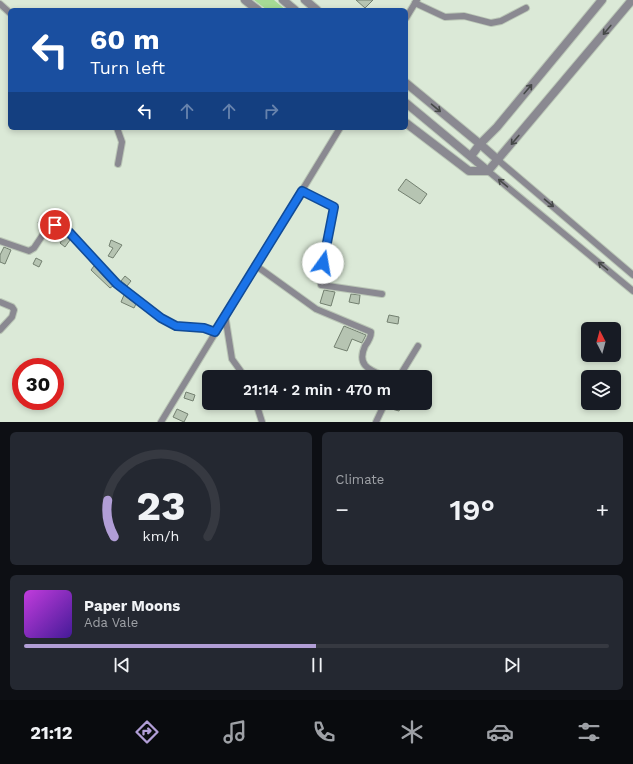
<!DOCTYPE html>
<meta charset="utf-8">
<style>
body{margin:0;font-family:"Work Sans",sans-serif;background:#242831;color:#f1f3f6;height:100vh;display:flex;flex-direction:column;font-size:15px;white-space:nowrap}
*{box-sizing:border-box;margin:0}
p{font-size:13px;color:#9ea1a6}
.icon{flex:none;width:22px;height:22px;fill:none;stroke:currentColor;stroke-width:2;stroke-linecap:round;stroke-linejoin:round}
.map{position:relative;height:422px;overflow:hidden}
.drawer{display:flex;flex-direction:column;gap:10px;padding:10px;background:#0d0f14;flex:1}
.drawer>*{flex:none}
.hud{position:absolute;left:8px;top:8px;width:400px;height:122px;border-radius:6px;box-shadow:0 2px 6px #0003;background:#1a4fa0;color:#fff;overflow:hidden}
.needle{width:26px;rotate:354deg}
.buttons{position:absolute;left:581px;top:322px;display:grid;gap:8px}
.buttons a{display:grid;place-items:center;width:40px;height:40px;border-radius:6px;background:#171b24;box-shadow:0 2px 6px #0003;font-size:20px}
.speed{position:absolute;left:12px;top:358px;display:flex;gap:8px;font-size:20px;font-weight:700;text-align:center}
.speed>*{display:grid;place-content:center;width:52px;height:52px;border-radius:50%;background:#171b24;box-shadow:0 2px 6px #0003;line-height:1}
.speed .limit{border:6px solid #d22;background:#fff;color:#111}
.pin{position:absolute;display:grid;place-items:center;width:34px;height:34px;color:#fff;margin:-17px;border:2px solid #fff;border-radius:50%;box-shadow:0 1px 4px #0007}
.me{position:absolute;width:44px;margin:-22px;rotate:13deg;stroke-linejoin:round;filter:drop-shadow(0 0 3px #0008)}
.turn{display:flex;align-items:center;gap:14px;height:84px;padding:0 16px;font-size:18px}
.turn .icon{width:52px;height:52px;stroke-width:2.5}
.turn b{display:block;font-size:28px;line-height:34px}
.lanes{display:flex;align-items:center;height:38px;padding:0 16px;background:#0003;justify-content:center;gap:20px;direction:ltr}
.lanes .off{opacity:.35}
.big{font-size:30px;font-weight:600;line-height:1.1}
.drawer .tile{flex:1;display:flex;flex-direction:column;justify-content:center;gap:6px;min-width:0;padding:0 14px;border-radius:6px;background:#242831}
.drawer .dial{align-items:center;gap:0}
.dial svg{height:104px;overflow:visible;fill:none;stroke:#363941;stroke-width:7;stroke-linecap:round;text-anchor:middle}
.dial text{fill:#f1f3f6;stroke:none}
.song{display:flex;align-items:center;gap:12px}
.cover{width:48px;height:48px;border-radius:6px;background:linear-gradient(135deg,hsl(290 70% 55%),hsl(260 70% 35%))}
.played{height:4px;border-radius:2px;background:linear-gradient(90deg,#b19ed6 50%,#363941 50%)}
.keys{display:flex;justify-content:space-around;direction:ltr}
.heat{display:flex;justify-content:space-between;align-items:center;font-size:22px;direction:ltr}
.drawer .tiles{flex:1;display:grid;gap:10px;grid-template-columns:1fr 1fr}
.tile:last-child{grid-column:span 2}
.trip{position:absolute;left:202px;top:370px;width:230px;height:40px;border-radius:6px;background:#171b24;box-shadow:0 2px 6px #0003;font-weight:600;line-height:40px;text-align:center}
.tabs{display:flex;height:64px;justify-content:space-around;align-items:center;background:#090b0e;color:#9ea1a6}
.tabs .icon{width:28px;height:28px}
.tabs .active{color:#b19ed6}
.tabs b{font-size:18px;color:#f1f3f6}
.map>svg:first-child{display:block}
.green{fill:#a5da95}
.building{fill:#b6c4b2;stroke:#738070}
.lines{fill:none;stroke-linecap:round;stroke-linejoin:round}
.minor-casing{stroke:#bac6b6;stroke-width:8}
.tertiary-casing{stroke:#bac6b6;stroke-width:10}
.minor{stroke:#8a8991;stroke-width:6}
.tertiary{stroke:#8a8991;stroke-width:8}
.oneway{stroke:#464948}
.route-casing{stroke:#114b97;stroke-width:10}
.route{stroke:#1a73e8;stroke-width:7}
</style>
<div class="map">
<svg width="633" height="422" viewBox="0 0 633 422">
<rect width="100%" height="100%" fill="#dbe9d7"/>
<path class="green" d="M 254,0 L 274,0 L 286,10 L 267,10 Z"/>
<g class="building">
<path d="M 356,0 L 373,0 L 365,8 Z"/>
<path d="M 406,179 L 427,194 L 420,204 L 398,190 Z"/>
<path d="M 41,217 L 46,221 L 43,226 L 38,223 Z"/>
<path d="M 65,236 L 70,240 L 65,247 L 60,243 Z"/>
<path d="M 111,240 L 122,245 L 113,258 L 108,256 L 113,248 L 109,246 Z"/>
<path d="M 4,247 L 11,250 L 5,264 L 0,262 L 0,255 Z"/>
<path d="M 36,258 L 42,261 L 39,267 L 33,264 Z"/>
<path d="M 94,266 L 113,286 L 110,288 L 91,270 Z"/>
<path d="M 125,276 L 131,281 L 127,286 L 121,281 Z"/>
<path d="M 324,290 L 335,292 L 331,306 L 320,303 Z"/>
<path d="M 351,294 L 360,295 L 359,304 L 349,302 Z"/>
<path d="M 124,295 L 136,304 L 134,308 L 121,302 Z"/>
<path d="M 389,315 L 399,317 L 398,324 L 387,322 Z"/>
<path d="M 344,326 L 366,335 L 362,343 L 352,339 L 347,351 L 334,347 Z"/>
<path d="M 186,392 L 195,395 L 193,401 L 184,398 Z"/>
<path d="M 389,403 L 402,404 L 399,411 L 388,408 Z"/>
<path d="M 177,409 L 188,414 L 184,422 L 173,417 Z"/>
</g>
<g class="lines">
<g class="minor-casing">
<g id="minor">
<path d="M 415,3 L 445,17 L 464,16 L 491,23 L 501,21 L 526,8"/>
<path d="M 0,4 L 10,13"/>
<path d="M 406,18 L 417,0"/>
<path d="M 117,128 L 122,142 L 118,164"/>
<path d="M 498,160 L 633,275"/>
<path d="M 488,171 L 633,291"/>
<path d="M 302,191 L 334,207 L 320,278 L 321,285 L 382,294"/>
<path d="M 0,241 L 29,251 L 34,248 L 48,227 L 55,225 L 69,232 L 117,284 L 161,318 L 176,326 L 204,328 L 215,332"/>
<path d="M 255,265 L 316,309 L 371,332 C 371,337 368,342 365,346 C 356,366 370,370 386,377"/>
<path d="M 0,302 L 12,307 L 14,310 L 12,317 L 0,330"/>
<path d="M 225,315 L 232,359 L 245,377"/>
<path d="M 399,377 L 418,346"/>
<path d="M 256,403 L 262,422"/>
<path d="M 161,422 L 340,128"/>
<path d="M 376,422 L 385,403"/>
</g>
</g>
<g class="tertiary-casing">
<g id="tertiary">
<path d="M 245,0 L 258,10"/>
<path d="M 283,0 L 295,10"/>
<path d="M 305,0 L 317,10"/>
<path d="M 406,83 L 480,144 L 497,127 L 602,0"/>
<path d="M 406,103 L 488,171 L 632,0"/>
<path d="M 406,123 L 469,171 L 488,171"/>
<path d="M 471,156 L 480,144 L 498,160"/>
</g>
</g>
<use href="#minor" class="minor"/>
<use href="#tertiary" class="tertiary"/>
</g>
<defs><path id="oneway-shaft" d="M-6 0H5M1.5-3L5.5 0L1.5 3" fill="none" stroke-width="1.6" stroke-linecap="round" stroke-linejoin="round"/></defs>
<g class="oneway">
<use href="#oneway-shaft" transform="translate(607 30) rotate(130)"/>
<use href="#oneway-shaft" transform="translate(528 89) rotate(-50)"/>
<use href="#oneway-shaft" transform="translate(436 108) rotate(40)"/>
<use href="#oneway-shaft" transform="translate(515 140) rotate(130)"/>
<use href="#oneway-shaft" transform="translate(503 183) rotate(-140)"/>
<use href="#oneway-shaft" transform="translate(549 203) rotate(40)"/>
<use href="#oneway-shaft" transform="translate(603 266) rotate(-140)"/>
</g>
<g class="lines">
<g class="route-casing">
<path id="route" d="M 55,225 L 69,232 L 117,284 L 161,318 L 176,326 L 204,328 L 215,332 L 302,191 L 334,207 L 323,263"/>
</g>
<use href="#route" class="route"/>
</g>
</svg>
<div class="buttons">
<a><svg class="needle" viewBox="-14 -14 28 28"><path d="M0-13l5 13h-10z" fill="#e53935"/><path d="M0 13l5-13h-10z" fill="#9ea1a6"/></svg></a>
<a><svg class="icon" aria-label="layers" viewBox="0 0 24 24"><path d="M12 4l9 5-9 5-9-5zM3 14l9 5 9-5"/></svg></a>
</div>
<div class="speed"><div class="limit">30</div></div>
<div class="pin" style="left:55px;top:225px;background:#d93025"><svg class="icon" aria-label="arrive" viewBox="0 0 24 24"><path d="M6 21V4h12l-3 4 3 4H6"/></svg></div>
<svg class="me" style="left:323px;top:263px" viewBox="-20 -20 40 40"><circle r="19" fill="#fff"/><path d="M0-13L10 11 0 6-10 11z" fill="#1a73e8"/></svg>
<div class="trip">21:14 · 2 min · 470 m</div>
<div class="hud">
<div class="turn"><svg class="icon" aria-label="left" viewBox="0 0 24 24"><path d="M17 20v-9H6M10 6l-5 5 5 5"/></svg><div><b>60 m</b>Turn left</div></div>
<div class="lanes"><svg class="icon" aria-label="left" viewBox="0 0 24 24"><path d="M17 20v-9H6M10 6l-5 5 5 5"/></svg><svg class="icon off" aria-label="ahead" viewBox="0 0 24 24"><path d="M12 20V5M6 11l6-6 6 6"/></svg><svg class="icon off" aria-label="ahead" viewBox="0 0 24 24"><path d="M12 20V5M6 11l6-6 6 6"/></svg><svg class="icon off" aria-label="right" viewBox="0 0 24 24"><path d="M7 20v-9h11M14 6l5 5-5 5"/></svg></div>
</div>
</div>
<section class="drawer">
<div class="tiles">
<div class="tile dial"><svg viewBox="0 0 100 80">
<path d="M14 69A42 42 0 1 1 86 69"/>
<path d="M14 69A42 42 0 0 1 9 41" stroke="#b19ed6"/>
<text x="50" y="56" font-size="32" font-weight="700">23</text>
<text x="50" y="72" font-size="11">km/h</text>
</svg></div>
<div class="tile"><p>Climate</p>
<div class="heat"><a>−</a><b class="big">19°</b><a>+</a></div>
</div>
<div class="tile">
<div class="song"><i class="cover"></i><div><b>Paper Moons</b><p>Ada Vale</p></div></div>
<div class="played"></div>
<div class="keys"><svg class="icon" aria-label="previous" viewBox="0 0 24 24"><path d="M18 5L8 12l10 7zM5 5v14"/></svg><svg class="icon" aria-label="pause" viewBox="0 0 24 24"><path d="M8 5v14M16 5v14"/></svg><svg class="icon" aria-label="next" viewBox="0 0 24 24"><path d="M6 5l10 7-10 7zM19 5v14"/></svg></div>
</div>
</div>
</section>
<nav class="tabs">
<b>21:12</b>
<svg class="icon active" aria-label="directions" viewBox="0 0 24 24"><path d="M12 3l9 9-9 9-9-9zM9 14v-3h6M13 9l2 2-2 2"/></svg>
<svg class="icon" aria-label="music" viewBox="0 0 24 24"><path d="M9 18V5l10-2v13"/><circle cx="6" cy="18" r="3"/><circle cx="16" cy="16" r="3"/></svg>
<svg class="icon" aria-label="phone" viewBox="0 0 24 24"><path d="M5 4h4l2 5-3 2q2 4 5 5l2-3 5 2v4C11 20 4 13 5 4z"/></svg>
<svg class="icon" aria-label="climate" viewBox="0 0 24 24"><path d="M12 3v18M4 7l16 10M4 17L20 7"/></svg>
<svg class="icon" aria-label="car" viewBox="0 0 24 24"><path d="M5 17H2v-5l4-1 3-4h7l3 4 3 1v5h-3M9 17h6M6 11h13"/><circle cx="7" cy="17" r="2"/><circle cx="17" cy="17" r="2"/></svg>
<svg class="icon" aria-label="filters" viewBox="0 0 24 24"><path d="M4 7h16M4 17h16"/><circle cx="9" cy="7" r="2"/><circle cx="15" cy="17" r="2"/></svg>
</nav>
